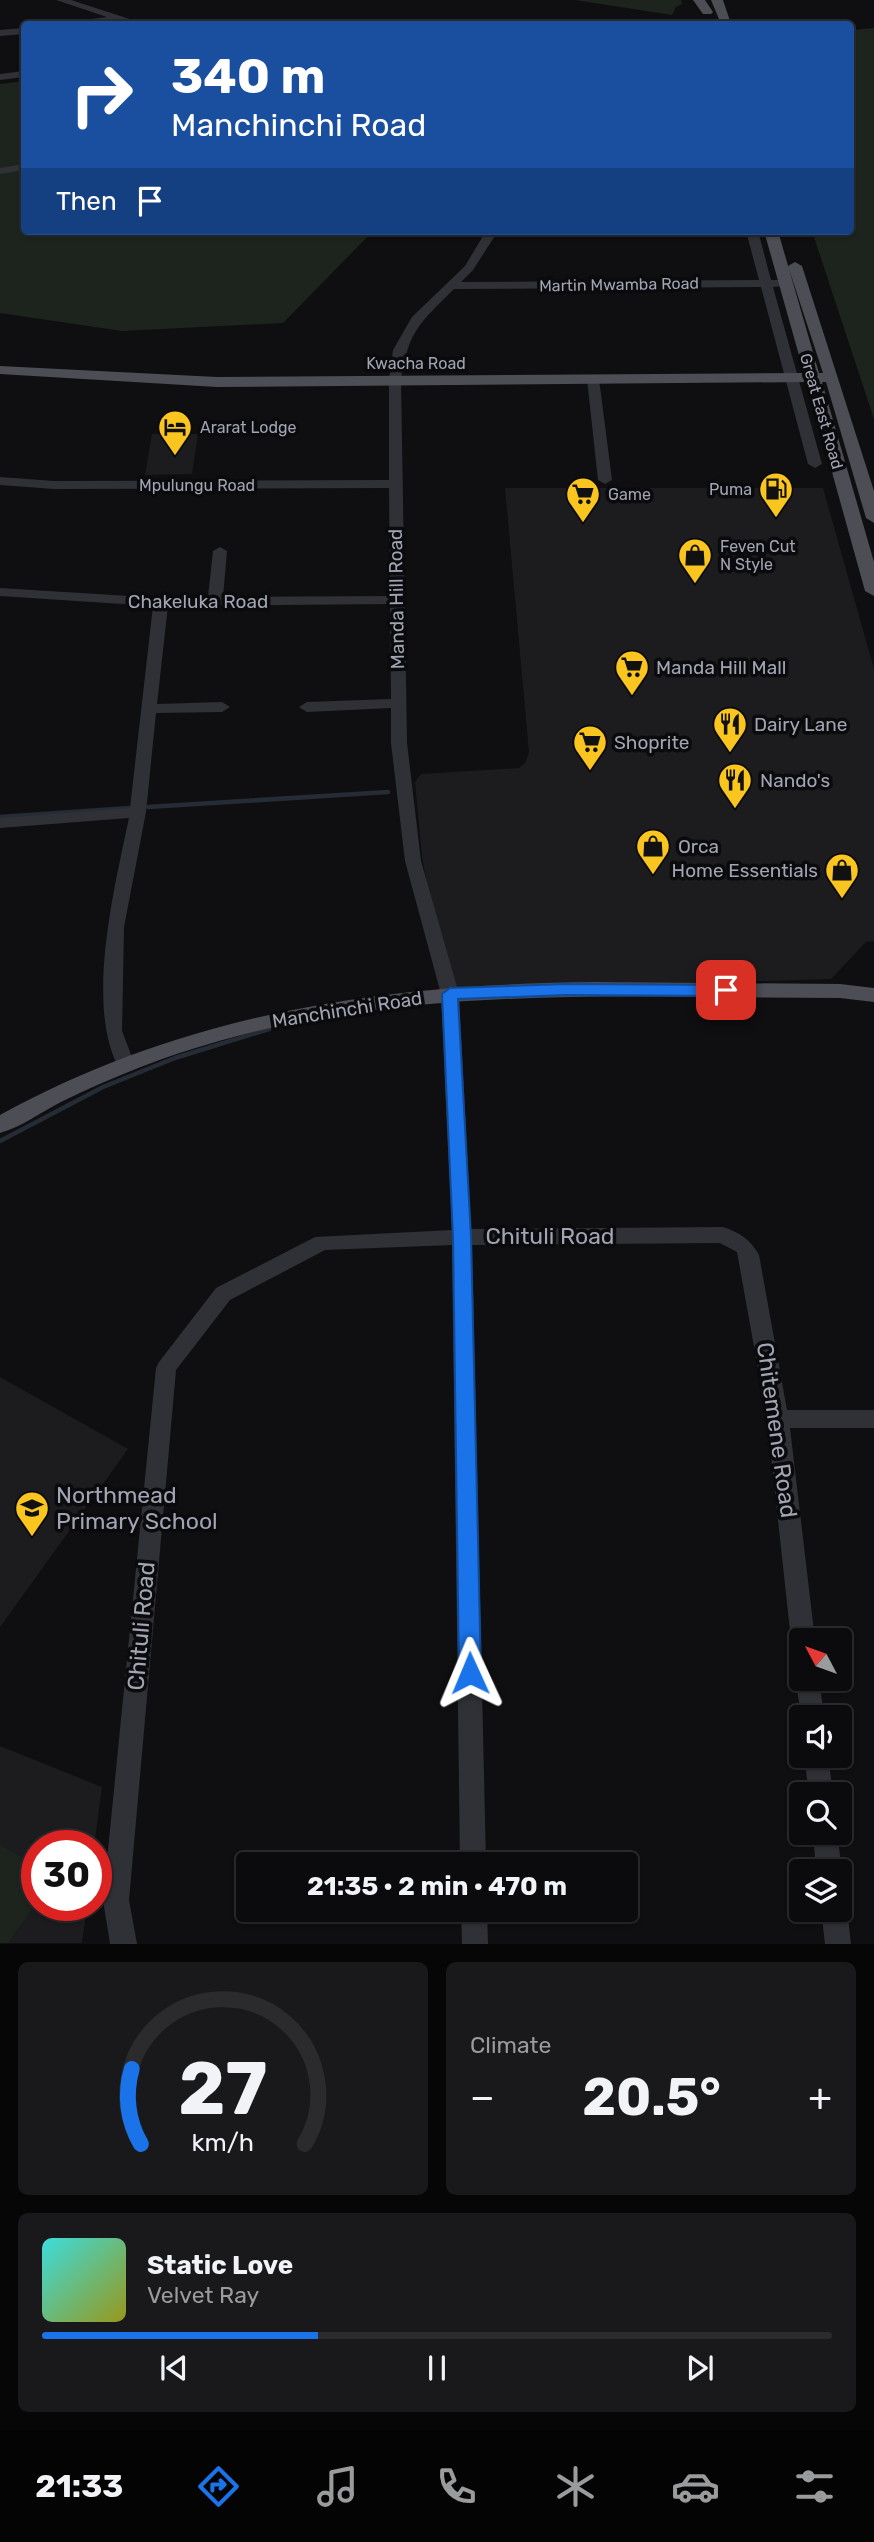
<!DOCTYPE html>
<meta charset="utf-8">
<style>
body{margin:0;font-family:Rubik,sans-serif;background:#19191b;color:#f1f3f6;height:100vh;display:flex;flex-direction:column;font-size:26px;white-space:nowrap}
*{box-sizing:border-box;margin:0}
p{font-size:23px;color:#9a9b9d}
.icon{flex:none;width:38px;height:38px;fill:none;stroke:currentColor;stroke-width:2;stroke-linecap:round;stroke-linejoin:round}
.map{position:relative;height:1944px;overflow:hidden}
.sheet{display:flex;flex-direction:column;gap:18px;padding:18px;background:#060607;flex:1}
.sheet>*{flex:none}
.top-card{position:absolute;left:21px;top:21px;width:833px;height:214px;border-radius:7px;box-shadow:0 2px 5px #0004,0 0 0 2px #2b2b2e;background:#1a4fa0;color:#fff;overflow:hidden}
.needle{width:46px;rotate:311deg}
.tools{position:absolute;left:789px;top:1628px;display:grid;gap:14px}
.tools a{display:grid;place-items:center;width:63px;height:63px;border-radius:7px;background:#0b0b0d;box-shadow:0 2px 5px #0004,0 0 0 2px #2b2b2e;font-size:35px}
.speed{position:absolute;left:21px;top:1830px;display:flex;gap:14px;font-size:35px;font-weight:700;text-align:center}
.speed>*{display:grid;place-content:center;width:91px;height:91px;border-radius:50%;background:#0b0b0d;box-shadow:0 2px 5px #0004,0 0 0 2px #2b2b2e;line-height:1}
.speed .limit{border:10px solid #d22;background:#fff;color:#111}
.pin{position:absolute;display:grid;place-items:center;width:60px;height:60px;color:#fff;margin:-30px;border-radius:14px;box-shadow:0 4px 10px #0006}
.me{position:absolute;width:77px;margin:-38px;rotate:359deg;stroke-linejoin:round;filter:drop-shadow(0 0 5px #0008)}
.turn{display:flex;align-items:center;gap:24px;height:147px;padding:0 35px;font-size:32px}
.turn .icon{width:91px;height:91px;stroke-width:2.5}
.turn b{display:block;font-size:49px;line-height:60px}
.then{display:flex;align-items:center;height:66px;padding:0 35px;background:#0003;gap:14px;font-size:26px}
.big{font-size:52px;font-weight:700;line-height:1.1}
.sheet .tile{flex:1;display:flex;flex-direction:column;justify-content:center;gap:10px;min-width:0;padding:0 24px;border-radius:10px;background:#19191b}
.sheet .dial{align-items:center;gap:0}
.dial svg{height:182px;overflow:visible;fill:none;stroke:#2b2b2e;stroke-width:7;stroke-linecap:round;text-anchor:middle}
.dial text{fill:#f1f3f6;stroke:none}
.song{display:flex;align-items:center;gap:21px}
.cover{width:84px;height:84px;border-radius:10px;background:linear-gradient(135deg,hsl(180 70% 55%),hsl(60 70% 35%))}
.played{height:7px;border-radius:4px;background:linear-gradient(90deg,#1a73e8 35%,#2b2b2e 35%)}
.keys{display:flex;justify-content:space-around;direction:ltr}
.heat{display:flex;justify-content:space-between;align-items:center;font-size:38px;direction:ltr}
.sheet .tiles{flex:1;display:grid;gap:18px;grid-template-columns:1fr 1fr}
.tile:last-child{grid-column:span 2}
.trip{position:absolute;left:236px;top:1852px;width:402px;height:70px;border-radius:7px;background:#0b0b0d;box-shadow:0 2px 5px #0004,0 0 0 2px #2b2b2e;font-weight:700;line-height:70px;text-align:center}
.tabs{display:flex;height:112px;justify-content:space-around;align-items:center;background:#040405;color:#9a9b9d}
.tabs .icon{width:49px;height:49px}
.tabs .current{color:#1a73e8}
.tabs b{font-size:32px;color:#f1f3f6}
.map>svg:first-child{display:block}
.built{fill:#1c1b1e}
.green{fill:#1c241d}
.lines{fill:none;stroke-linecap:round;stroke-linejoin:round}
.stream{stroke:#262c35;stroke-width:4.5}
.minor{fill:#303136;fill-rule:evenodd}
.major{fill:#4c4d55;fill-rule:evenodd}
.route{fill:#1a73e8;stroke:#114b97;stroke-width:2}
.labels{text-anchor:middle;stroke-width:7;stroke-linejoin:round;paint-order:stroke}
.far-street-label{font-size:16px;fill:#a0a4b3;stroke:#0b0a0c}
.far-poi-label{font-size:16px;fill:#a0a4b3;stroke:#0b0a0c;text-anchor:start}
.street-label{font-size:19px;fill:#a0a4b3;stroke:#0b0a0c}
.poi-label{font-size:19px;fill:#a0a4b3;stroke:#0b0a0c;text-anchor:start}
.near-street-label{font-size:23px;fill:#a0a4b3;stroke:#0b0a0c}
.near-poi-label{font-size:23px;fill:#a0a4b3;stroke:#0b0a0c;text-anchor:start}
</style>
<div class="map">
<svg width="874" height="1944" viewBox="0 0 874 1944">
<rect width="100%" height="100%" fill="#0f0f11"/>
<g class="built">
<path d="M 152,434 L 198,434 L 192,474 L 145,475 Z"/>
<path d="M 505,488 L 823,488 L 874,669 L 874,941 L 866,942 L 831,979 L 447,991 L 422,857 L 415,782 L 421,774 L 519,768 L 525,763 L 529,752 Z"/>
<path d="M 0,1377 L 128,1449 L 0,1627 Z"/>
<path d="M 0,1746 L 102,1787 L 94,1846 L 37,1846 L 37,1906 L 87,1906 L 82,1943 L 0,1943 Z"/>
</g>
<g class="green">
<path d="M 575,0 L 681,0 L 682,4 L 676,7 L 672,15 Z"/>
<path d="M 874,28 L 874,419 L 812,231 L 850,231 L 851,30 Z"/>
<path d="M 24,81 L 24,231 L 373,231 L 283,323 L 122,331 L 0,313 L 0,84 Z"/>
<path d="M 0,1845 L 37,1866 L 37,1901 L 8,1943 L 0,1943 Z"/>
</g>
<g class="lines">
<g class="stream">
<path d="M 148,807 L 388,792"/>
<path d="M 0,817 L 129,808"/>
<path d="M 325,1018 L 365,1010"/>
<path d="M 0,1141 L 103,1087 L 175,1058 L 269,1029"/>
</g>
<g class="minor">
<path d="M 56,0 L 71,0 L 145,24 L 132,24 L 118,20 L 72,24 L 76,21 L 107,17 Z"/>
<path d="M 24,28 L 24,34 L 0,36 L 0,30 Z"/>
<path d="M 24,71 L 24,77 L 0,80 L 0,74 Z"/>
<path d="M 24,164 L 24,170 L 0,174 L 0,168 Z"/>
<path d="M 486,231 L 498,231 L 473,270 L 461,282 L 759,280 L 746,231 L 758,231 L 771,280 L 785,280 L 791,283 L 785,286 L 773,287 L 822,464 L 815,468 L 808,464 L 761,287 L 454,289 C 420,323 408,331 401,380 L 407,743 L 421,861 L 459,994 L 471,1229 L 723,1227 C 739,1232 751,1240 759,1255 L 787,1410 L 874,1410 L 874,1428 L 790,1428 L 815,1640 L 802,1640 L 802,1650 L 795,1647 L 791,1640 L 767,1419 L 737,1252 L 720,1243 L 472,1245 L 486,1864 L 460,1864 L 452,1245 L 325,1250 L 230,1300 L 176,1370 L 129,1900 L 137,1944 L 110,1944 L 103,1900 L 156,1368 L 159,1362 L 216,1288 L 315,1237 L 452,1230 L 441,994 L 405,861 L 391,743 L 391,708 L 307,712 L 299,707 L 307,702 L 391,699 L 390,604 L 168,606 L 157,704 L 222,702 L 230,707 L 222,712 L 156,713 L 146,812 L 124,927 L 122,1031 L 135,1065 L 132,1070 L 120,1070 C 84,1008 115,885 129,818 L 0,828 L 0,818 L 130,808 L 153,606 L 0,596 L 0,588 L 161,598 L 208,597 L 213,551 L 220,547 L 227,551 L 223,597 L 390,596 L 389,488 L 54,489 L 0,485 L 0,477 L 54,481 L 389,480 L 389,380 L 393,350 L 412,317 L 465,266 Z"/>
<path d="M 593,375 L 599,379 L 612,480 L 605,484 L 598,480 L 587,379 Z"/>
<path d="M 802,1669 L 802,1678 L 819,1678 L 824,1717 L 802,1717 L 802,1720 L 795,1678 Z"/>
<path d="M 804,1755 L 828,1755 L 833,1794 L 809,1794 Z"/>
<path d="M 813,1832 L 837,1832 L 842,1871 L 840,1875 L 840,1871 L 816,1871 Z"/>
<path d="M 840,1899 L 847,1909 L 851,1944 L 825,1944 L 821,1909 L 840,1909 Z"/>
<path d="M 461,1909 L 487,1909 L 488,1944 L 462,1944 Z"/>
</g>
<g class="major">
<path d="M 693,0 L 705,0 L 713,12 L 711,14 L 703,14 Z"/>
<path d="M 711,0 L 723,0 L 731,24 L 721,24 Z"/>
<path d="M 764,231 L 778,231 L 819,373 L 823,373 L 788,266 L 795,262 L 802,266 L 874,491 L 874,523 L 866,518 L 826,382 L 822,382 L 874,562 L 874,596 L 865,591 L 807,382 L 217,387 L 0,374 L 0,366 L 217,377 L 804,373 Z"/>
<path d="M 596,982 L 840,984 L 874,988 L 874,1002 L 840,998 C 632,998 421,984 219,1041 C 165,1056 112,1077 61,1102 C 41,1112 22,1127 0,1133 L 0,1115 C 188,1012 384,984 596,982 Z"/>
</g>
</g>
<path class="route" d="M 566,984 L 726,985 L 734,990 L 726,996 L 566,995 L 458,999 L 471,1237 L 481,1673 L 477,1680 L 470,1683 L 462,1680 L 459,1673 L 453,1237 L 442,994 L 450,988 Z"/>
<defs>
<g id="hotel-pin" transform="scale(1.75)"><path d="M0 17L-7.5 6A9.5 9.5 0 1 1 7.5 6Z" fill="#fac51e" stroke="#0b0a0c"/><path d="M-6-4.5h1.5V1H6V5H4.5V3h-9V5H-6ZM-4 0a1.8 1.8 0 1 1 3.6 0ZM.5 0V-2.5h3Q6-2.5 6 0Z" fill="#111"/></g>
<g id="fuel-pin" transform="scale(1.75)"><path d="M0 17L-7.5 6A9.5 9.5 0 1 1 7.5 6Z" fill="#fac51e" stroke="#0b0a0c"/><path d="M-5.5-6h7V0h2V4h1.3V-2.5L3-4.5l.8-.8L6-3V5H2.5V1h-1V6h-7ZM-4.2-4.7v3.2H.2V-4.7Z" fill="#111"/></g>
<g id="supermarket-pin" transform="scale(1.75)"><path d="M0 17L-7.5 6A9.5 9.5 0 1 1 7.5 6Z" fill="#fac51e" stroke="#0b0a0c"/><path d="M-6-5.5h2.5l.6 2H6L4.5 2H-2.5L-4.4-4H-6ZM-1.5 3.2a1.3 1.3 0 1 0 .1 0ZM3 3.2a1.3 1.3 0 1 0 .1 0Z" fill="#111"/></g>
<g id="shop-pin" transform="scale(1.75)"><path d="M0 17L-7.5 6A9.5 9.5 0 1 1 7.5 6Z" fill="#fac51e" stroke="#0b0a0c"/><path d="M-5-2.5h2.3a2.7 3.5 0 0 1 5.4 0H5L5.5 6h-11ZM-1.5-2.5h3a1.5 2.3 0 0 0-3 0Z" fill="#111"/></g>
<g id="restaurant-pin" transform="scale(1.75)"><path d="M0 17L-7.5 6A9.5 9.5 0 1 1 7.5 6Z" fill="#fac51e" stroke="#0b0a0c"/><path d="M-5-6h1v4h1v-4h1v4h1v-4h1v5L-1.5 .5V6h-2V.5L-5-1ZM5-6V6H3V1.5H1.5Q1.5-4 5-6Z" fill="#111"/></g>
<g id="school-pin" transform="scale(1.75)"><path d="M0 17L-7.5 6A9.5 9.5 0 1 1 7.5 6Z" fill="#fac51e" stroke="#0b0a0c"/><path d="M0-5L7-2L0 1L-7-2ZM-4 1L0 2.5L4 1V4Q0 6-4 4Z" fill="#111"/></g>
</defs>
<g fill-rule="evenodd">
<use href="#hotel-pin" x="175" y="427"/>
<use href="#fuel-pin" x="776" y="489"/>
<use href="#supermarket-pin" x="583" y="494"/>
<use href="#shop-pin" x="695" y="555"/>
<use href="#supermarket-pin" x="632" y="667"/>
<use href="#restaurant-pin" x="730" y="724"/>
<use href="#supermarket-pin" x="590" y="742"/>
<use href="#restaurant-pin" x="735" y="780"/>
<use href="#shop-pin" x="653" y="846"/>
<use href="#shop-pin" x="842" y="870"/>
<use href="#school-pin" x="32" y="1508"/>
</g>
<g class="labels">
<g class="far-street-label">
<text transform="translate(619 284) rotate(-1)" y="6">Martin Mwamba Road</text>
<text x="416" y="369">Kwacha Road</text>
<text transform="translate(822 411) rotate(74)" y="6">Great East Road</text>
<text x="197" y="491">Mpulungu Road</text>
</g>
<g class="far-poi-label">
<text x="200" y="433">Ararat Lodge</text>
<text x="752" y="495" text-anchor="end">Puma</text>
<text x="608" y="500">Game</text>
<text x="720" y="552">Feven Cut<tspan x="720" dy="18">N Style</tspan></text>
</g>
<g class="street-label">
<text transform="translate(396 599) rotate(-91)" y="7">Manda Hill Road</text>
<text x="198" y="608">Chakeluka Road</text>
<text transform="translate(347 1009) rotate(-9)" y="7">Manchinchi Road</text>
</g>
<g class="poi-label">
<text x="656" y="674">Manda Hill Mall</text>
<text x="754" y="731">Dairy Lane</text>
<text x="614" y="749">Shoprite</text>
<text x="760" y="787">Nando's</text>
<text x="678" y="853">Orca</text>
<text x="818" y="877" text-anchor="end">Home Essentials</text>
</g>
<g class="near-street-label">
<text x="550" y="1244">Chituli Road</text>
<text transform="translate(777 1430) rotate(82)" y="8">Chitemene Road</text>
<text transform="translate(141 1626) rotate(-85)" y="8">Chituli Road</text>
</g>
<g class="near-poi-label">
<text x="56" y="1503">Northmead<tspan x="56" dy="26">Primary School</tspan></text>
</g>
</g>
</svg>
<div class="tools">
<a><svg class="needle" viewBox="-14 -14 28 28"><path d="M0-13l5 13h-10z" fill="#e53935"/><path d="M0 13l5-13h-10z" fill="#9a9b9d"/></svg></a>
<a><svg class="icon" aria-label="sound" viewBox="0 0 24 24"><path d="M4 9h4l5-4v14l-5-4H4zM17 9q2 3 0 6"/></svg></a>
<a><svg class="icon" aria-label="search" viewBox="0 0 24 24"><circle cx="10" cy="10" r="6"/><path d="M15 15l6 6"/></svg></a>
<a><svg class="icon" aria-label="layers" viewBox="0 0 24 24"><path d="M12 4l9 5-9 5-9-5zM3 14l9 5 9-5"/></svg></a>
</div>
<div class="speed"><div class="limit">30</div></div>
<div class="pin" style="left:726px;top:990px;background:#d93025"><svg class="icon" aria-label="arrive" viewBox="0 0 24 24"><path d="M6 21V4h12l-3 4 3 4H6"/></svg></div>
<svg class="me" style="left:470px;top:1673px" viewBox="-20 -20 40 40"><path d="M0-17L14 15 0 8-14 15z" fill="#1a73e8" stroke="#fff" stroke-width="4"/></svg>
<div class="trip">21:35 · 2 min · 470 m</div>
<div class="top-card">
<div class="turn"><svg class="icon" aria-label="right" viewBox="0 0 24 24"><path d="M7 20v-9h11M14 6l5 5-5 5"/></svg><div><b>340 m</b>Manchinchi Road</div></div>
<div class="then">Then<svg class="icon" aria-label="arrive" viewBox="0 0 24 24"><path d="M6 21V4h12l-3 4 3 4H6"/></svg></div>
</div>
</div>
<section class="sheet">
<div class="tiles">
<div class="tile dial"><svg viewBox="0 0 100 80">
<path d="M14 69A42 42 0 1 1 86 69"/>
<path d="M14 69A42 42 0 0 1 10 36" stroke="#1a73e8"/>
<text x="50" y="56" font-size="32" font-weight="700">27</text>
<text x="50" y="72" font-size="11">km/h</text>
</svg></div>
<div class="tile"><p>Climate</p>
<div class="heat"><a>−</a><b class="big">20.5°</b><a>+</a></div>
</div>
<div class="tile">
<div class="song"><i class="cover"></i><div><b>Static Love</b><p>Velvet Ray</p></div></div>
<div class="played"></div>
<div class="keys"><svg class="icon" aria-label="previous" viewBox="0 0 24 24"><path d="M18 5L8 12l10 7zM5 5v14"/></svg><svg class="icon" aria-label="pause" viewBox="0 0 24 24"><path d="M8 5v14M16 5v14"/></svg><svg class="icon" aria-label="next" viewBox="0 0 24 24"><path d="M6 5l10 7-10 7zM19 5v14"/></svg></div>
</div>
</div>
</section>
<nav class="tabs">
<b>21:33</b>
<svg class="icon current" aria-label="directions" viewBox="0 0 24 24"><path d="M12 3l9 9-9 9-9-9zM9 14v-3h6M13 9l2 2-2 2"/></svg>
<svg class="icon" aria-label="music" viewBox="0 0 24 24"><path d="M9 18V5l10-2v13"/><circle cx="6" cy="18" r="3"/><circle cx="16" cy="16" r="3"/></svg>
<svg class="icon" aria-label="phone" viewBox="0 0 24 24"><path d="M5 4h4l2 5-3 2q2 4 5 5l2-3 5 2v4C11 20 4 13 5 4z"/></svg>
<svg class="icon" aria-label="climate" viewBox="0 0 24 24"><path d="M12 3v18M4 7l16 10M4 17L20 7"/></svg>
<svg class="icon" aria-label="car" viewBox="0 0 24 24"><path d="M5 17H2v-5l4-1 3-4h7l3 4 3 1v5h-3M9 17h6M6 11h13"/><circle cx="7" cy="17" r="2"/><circle cx="17" cy="17" r="2"/></svg>
<svg class="icon" aria-label="filters" viewBox="0 0 24 24"><path d="M4 7h16M4 17h16"/><circle cx="9" cy="7" r="2"/><circle cx="15" cy="17" r="2"/></svg>
</nav>
